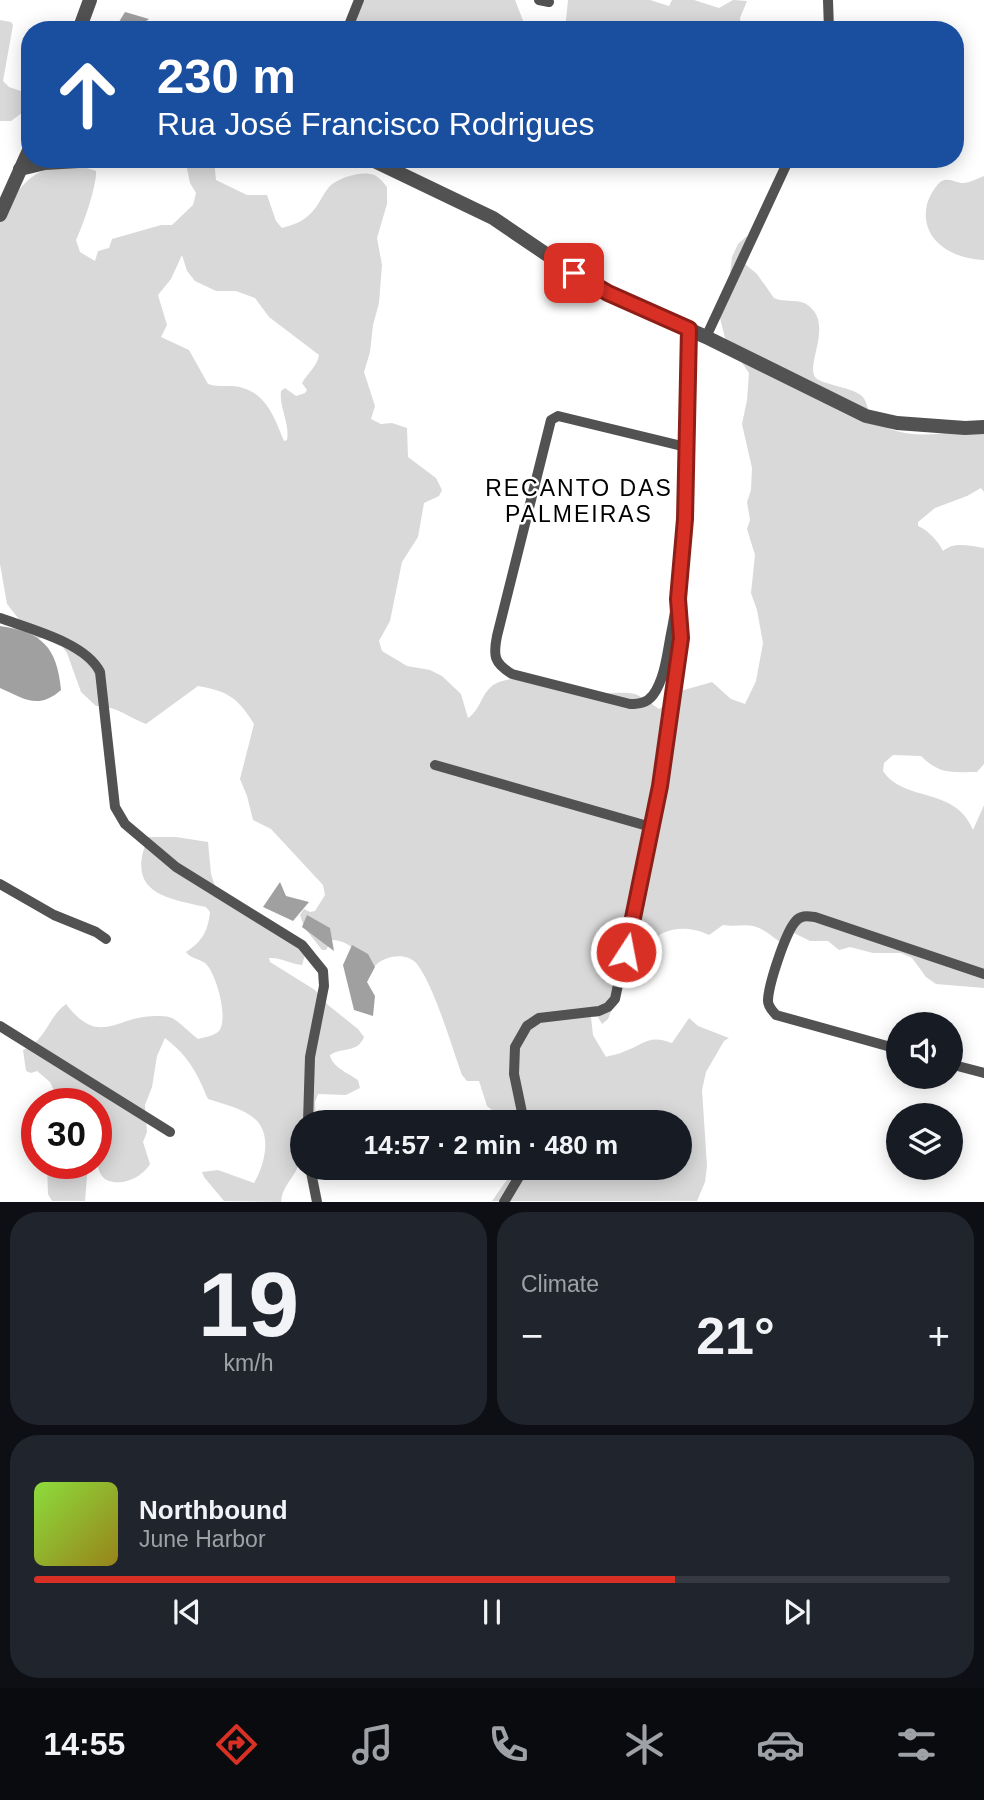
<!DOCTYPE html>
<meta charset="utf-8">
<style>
body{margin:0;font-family:Helvetica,sans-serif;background:#20242c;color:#f1f3f6;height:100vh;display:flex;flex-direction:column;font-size:26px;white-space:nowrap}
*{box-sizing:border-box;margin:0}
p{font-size:23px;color:#9ea1a6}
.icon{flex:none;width:38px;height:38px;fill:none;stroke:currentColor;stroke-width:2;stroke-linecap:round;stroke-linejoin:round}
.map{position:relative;height:1202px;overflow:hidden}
.side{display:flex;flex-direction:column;gap:10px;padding:10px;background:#0d0f14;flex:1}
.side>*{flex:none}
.top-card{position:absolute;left:21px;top:21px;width:943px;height:147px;border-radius:28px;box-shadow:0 4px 18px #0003;background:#1a4fa0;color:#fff;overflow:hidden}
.buttons{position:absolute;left:886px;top:1012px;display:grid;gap:14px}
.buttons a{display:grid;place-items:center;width:77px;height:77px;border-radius:50%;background:#171b24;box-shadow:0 4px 18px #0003;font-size:35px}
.speed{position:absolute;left:21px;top:1088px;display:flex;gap:14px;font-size:35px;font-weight:700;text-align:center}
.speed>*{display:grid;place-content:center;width:91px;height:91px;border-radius:50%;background:#171b24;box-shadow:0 4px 18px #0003;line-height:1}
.speed .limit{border:10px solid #d22;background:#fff;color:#111}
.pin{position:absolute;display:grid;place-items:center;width:60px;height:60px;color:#fff;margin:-30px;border-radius:14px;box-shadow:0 4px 10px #0006}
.me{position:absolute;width:77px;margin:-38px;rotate:11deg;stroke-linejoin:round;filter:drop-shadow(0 0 5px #0008)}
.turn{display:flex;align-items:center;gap:24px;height:147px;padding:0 21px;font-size:32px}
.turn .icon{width:91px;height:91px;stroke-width:2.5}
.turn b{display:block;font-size:49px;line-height:60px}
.big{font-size:52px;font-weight:600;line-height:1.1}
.side .tile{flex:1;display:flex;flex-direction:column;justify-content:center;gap:10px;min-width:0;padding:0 24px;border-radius:28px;background:#20242c}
.side .dial{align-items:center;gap:0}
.dial b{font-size:91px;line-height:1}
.song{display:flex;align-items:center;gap:21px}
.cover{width:84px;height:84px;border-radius:10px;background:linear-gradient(135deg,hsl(90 70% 55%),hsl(50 70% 35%))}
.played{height:7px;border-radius:4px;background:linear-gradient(90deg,#d93025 70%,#363941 70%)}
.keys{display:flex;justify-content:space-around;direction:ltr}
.heat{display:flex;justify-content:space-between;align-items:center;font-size:38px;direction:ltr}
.side .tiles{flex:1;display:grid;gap:10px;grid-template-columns:1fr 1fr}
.tile:last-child{grid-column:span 2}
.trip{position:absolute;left:290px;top:1110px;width:402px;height:70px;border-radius:35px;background:#171b24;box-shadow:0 4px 18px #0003;font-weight:600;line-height:70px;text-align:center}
.dock{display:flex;height:112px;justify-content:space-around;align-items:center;background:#090b0e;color:#9ea1a6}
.dock .icon{width:49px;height:49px}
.dock .on{color:#d93025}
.dock b{font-size:32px;color:#f1f3f6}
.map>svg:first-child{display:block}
.green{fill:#d9d9d9;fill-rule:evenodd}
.water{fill:#a0a0a0}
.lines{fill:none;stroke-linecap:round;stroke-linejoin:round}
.minor{stroke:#525252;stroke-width:10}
.tertiary{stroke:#525252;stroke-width:14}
.route-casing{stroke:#8d1f18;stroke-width:18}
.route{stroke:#d93025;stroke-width:12}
.labels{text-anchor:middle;stroke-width:5;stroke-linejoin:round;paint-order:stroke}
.neighbourhood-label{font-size:23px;letter-spacing:2px;fill:#000;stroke:#fff}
</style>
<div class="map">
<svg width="984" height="1202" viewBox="0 0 984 1202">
<rect width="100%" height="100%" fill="#fff"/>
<g class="green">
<path d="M 358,0 L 515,0 L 524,23 L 531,30 L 348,30 Z"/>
<path d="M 568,0 L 650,0 L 669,6 L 672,0 L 694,0 L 719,8 L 733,0 L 747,1 L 740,18 L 742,30 L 565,30 Z"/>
<path d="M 0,20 L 11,22 L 13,25 L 3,81 L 9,87 L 24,92 L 26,110 L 11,121 L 0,121 Z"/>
<path d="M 185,159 L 214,159 L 216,180 L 247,195 L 267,195 L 276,221 L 282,228 C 293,225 302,222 310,214 C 319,206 322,195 329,187 C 338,178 358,172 370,174 C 378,175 382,181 387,187 L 387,204 L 377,238 L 382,265 L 379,303 L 373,325 L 370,352 L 364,372 L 375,406 L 371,419 L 381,424 L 392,423 L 407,428 L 408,457 L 436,478 L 442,490 L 439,496 L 424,503 L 418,537 L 402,562 L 390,621 L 379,641 L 382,651 L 407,666 L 430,670 L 442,676 L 461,694 L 468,718 C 481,710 481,692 495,684 C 522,669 568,690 597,693 C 609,694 624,691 635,694 C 643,697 652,704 659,709 L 665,705 L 674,689 L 684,690 L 712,682 L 731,699 L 745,704 L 756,681 L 763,643 L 757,610 L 751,593 L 755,555 L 747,529 L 750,520 L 747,502 L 751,490 L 752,468 L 742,424 L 747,400 L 749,373 L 725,338 L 720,318 L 729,283 L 732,257 L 738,244 L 747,236 L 745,264 L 757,274 L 774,298 C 784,303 800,298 809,306 C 833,325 806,363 815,377 C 820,384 849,387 859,394 C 868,399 866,409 872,416 C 897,445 952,433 984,426 L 984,492 L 981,488 L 967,496 L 935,508 L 918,522 L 918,526 C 929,531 938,541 943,551 C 954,541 970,546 984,548 L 984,764 L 977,772 C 952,772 940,775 921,756 L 893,755 L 884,763 L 883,771 C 904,803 956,786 973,830 L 984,805 L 984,988 L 936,984 L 926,977 L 912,958 L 901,953 L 873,953 L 850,947 L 839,950 L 828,941 L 810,941 L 788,930 L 783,944 C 774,938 763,928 753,926 C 744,924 734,927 723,925 L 709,935 C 696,928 677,926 663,933 C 653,938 644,948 634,954 L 608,1019 L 602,1024 L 598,1017 L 591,1017 L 593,1035 L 606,1057 C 611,1055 617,1055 623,1052 C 645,1044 648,1034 672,1043 L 689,1018 L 698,1026 L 729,1038 L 724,1041 L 706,1072 L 702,1090 L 707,1166 L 705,1182 L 697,1201 L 492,1201 L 516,1167 L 681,1167 L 681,1122 L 507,1122 L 487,1106 L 479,1081 L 467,1081 L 462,1075 C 451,1045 435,988 417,964 C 406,951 383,956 374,967 L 369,967 C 358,954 350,940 332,940 L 326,950 L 322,950 L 304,927 L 300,915 L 304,909 L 310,912 L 315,911 L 325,895 L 323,885 L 271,829 L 253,820 L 247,796 L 240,779 L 254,724 C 238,698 228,691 198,686 L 146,724 C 128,717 115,705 96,706 L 81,692 L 67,653 L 54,636 L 36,639 L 18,629 L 18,618 L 7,604 L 0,564 L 0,220 C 8,208 15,193 25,183 C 44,164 72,162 96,171 C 97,185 83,226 76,240 L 80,252 L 95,261 L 98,251 L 109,248 L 112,239 L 161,225 L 172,225 L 193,205 L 196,193 L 190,183 ZM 182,255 L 187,271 L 195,281 L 216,291 L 236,291 L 255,298 L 269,317 L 319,355 C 318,365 307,374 302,383 L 307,390 L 305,393 L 296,396 L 285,388 L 281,391 C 279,408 290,423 287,440 L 284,441 C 275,419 267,395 243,388 C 232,384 220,388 208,384 L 189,350 L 161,337 L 167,325 L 158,295 L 171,279 Z"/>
<path d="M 984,176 L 984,260 C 952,259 919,240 927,204 C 929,197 936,184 942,181 C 948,177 957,183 963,183 C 970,183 978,178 984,176 Z"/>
<path d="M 146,837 L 176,837 L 208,842 L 211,874 L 215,886 L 297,943 L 305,955 L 302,965 C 291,964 280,957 269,958 L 270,962 L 315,990 L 328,1005 L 358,1029 L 364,1037 C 358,1053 342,1047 330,1055 C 332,1067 348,1073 358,1080 L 360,1088 L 346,1095 L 318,1094 L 315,1102 L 316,1122 L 303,1122 C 303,1137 304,1152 298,1167 C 292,1180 282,1187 281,1202 L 224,1201 L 204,1177 L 202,1172 L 218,1170 L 254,1183 C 264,1166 273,1135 255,1119 C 243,1108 223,1104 208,1099 C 196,1071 189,1057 165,1038 L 157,1056 L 152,1087 L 145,1105 L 147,1132 L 143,1142 L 150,1164 C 145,1173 134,1180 123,1182 C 116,1183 106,1182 102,1176 C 93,1165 96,1120 96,1104 L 55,1104 L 57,1097 L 50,1082 L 37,1071 L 31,1073 L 26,1071 L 23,1050 C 47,1040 47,1018 66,1004 C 100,1048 115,1016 156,1016 C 161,1016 167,1016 172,1018 C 181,1023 190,1033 198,1039 C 205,1037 214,1036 219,1031 C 229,1019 216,972 205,963 C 198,958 191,959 186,952 C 203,941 208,930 210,912 L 206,907 C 166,898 126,893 147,840 Z"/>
<path d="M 47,1164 L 88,1164 L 85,1201 L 52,1201 L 48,1194 Z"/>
</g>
<g class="water">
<path d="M 125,12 L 149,19 L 134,30 L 114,30 Z"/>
<path d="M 0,626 C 42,632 57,647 61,690 C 38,710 25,699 0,688 Z"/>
<path d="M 280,882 L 286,896 L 309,902 L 293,921 L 263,907 Z"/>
<path d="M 307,915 L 330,928 L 334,951 L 302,927 Z"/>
<path d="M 352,945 L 368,954 L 375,967 L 367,982 L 375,996 L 373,1016 L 354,1010 L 343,965 Z"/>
</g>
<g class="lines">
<g class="minor">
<path d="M 539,0 L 549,2"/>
<path d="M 828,0 L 829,30"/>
<path d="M 347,30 L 359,0"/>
<path d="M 706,337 L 789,159"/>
<path d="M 686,447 L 558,416 L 551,420 L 497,636 C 493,656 494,663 512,674 L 630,704 C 639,704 647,703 653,695 C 664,680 667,656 670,639 C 691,537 687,432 689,329"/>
<path d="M 0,618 C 30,629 86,643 100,672 L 115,807 L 125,824 L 176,867 L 302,945 L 323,971 L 324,986 L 310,1057 L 308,1122"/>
<path d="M 435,765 L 651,827"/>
<path d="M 0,884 L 54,915 L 96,932 L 106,939"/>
<path d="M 0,1026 L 170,1132"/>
<path d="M 898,1049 L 776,1015 C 773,1011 768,1007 768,1001 C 768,986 785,934 795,922 C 800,915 807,916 815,917 L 984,974"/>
<path d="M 950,1064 L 984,1073"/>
<path d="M 524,1122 L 514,1074 L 515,1047 L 527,1026 L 539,1018 L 599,1011 L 608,1007 L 615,999 L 660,786 L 681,638 L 680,612"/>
<path d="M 310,1167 L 317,1202"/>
<path d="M 504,1202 L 525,1167"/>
</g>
<g class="tertiary">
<path d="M 79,30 L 90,0"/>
<path d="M 370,159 L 493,218 L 574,273 L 608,293 L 706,337 L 866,416 L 897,423 L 965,428 L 984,427"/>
<path d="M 20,169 L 45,163 L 113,159"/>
<path d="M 0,215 L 30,148"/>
</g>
</g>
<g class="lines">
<g class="route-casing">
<path id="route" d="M 574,273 L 608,293 L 689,329 L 685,519 L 678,599 L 681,638 L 660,786 L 626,952"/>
</g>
<use href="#route" class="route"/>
</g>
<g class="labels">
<g class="neighbourhood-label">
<text x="579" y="496">RECANTO DAS<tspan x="579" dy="26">PALMEIRAS</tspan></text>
</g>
</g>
</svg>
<div class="buttons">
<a><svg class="icon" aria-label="sound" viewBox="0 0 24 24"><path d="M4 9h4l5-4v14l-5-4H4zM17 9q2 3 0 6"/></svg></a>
<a><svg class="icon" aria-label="layers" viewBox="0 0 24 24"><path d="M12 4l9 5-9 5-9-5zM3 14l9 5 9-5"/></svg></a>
</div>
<div class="speed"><div class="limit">30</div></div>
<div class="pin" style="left:574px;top:273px;background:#d93025"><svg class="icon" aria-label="arrive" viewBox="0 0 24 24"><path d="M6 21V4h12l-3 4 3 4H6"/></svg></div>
<svg class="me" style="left:626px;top:952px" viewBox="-20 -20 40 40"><circle r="17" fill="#d93025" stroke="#fff" stroke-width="3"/><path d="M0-11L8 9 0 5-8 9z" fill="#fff"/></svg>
<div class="trip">14:57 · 2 min · 480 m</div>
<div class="top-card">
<div class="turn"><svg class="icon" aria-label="ahead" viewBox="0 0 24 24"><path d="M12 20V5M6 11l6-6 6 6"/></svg><div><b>230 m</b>Rua José Francisco Rodrigues</div></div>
</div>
</div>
<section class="side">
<div class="tiles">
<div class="tile dial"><b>19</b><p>km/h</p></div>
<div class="tile"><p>Climate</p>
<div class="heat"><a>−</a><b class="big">21°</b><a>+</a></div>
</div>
<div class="tile">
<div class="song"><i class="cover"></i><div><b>Northbound</b><p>June Harbor</p></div></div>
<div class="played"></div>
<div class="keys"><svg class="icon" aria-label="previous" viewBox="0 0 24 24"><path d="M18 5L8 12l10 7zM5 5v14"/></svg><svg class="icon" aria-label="pause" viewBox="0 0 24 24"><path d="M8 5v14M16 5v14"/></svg><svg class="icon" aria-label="next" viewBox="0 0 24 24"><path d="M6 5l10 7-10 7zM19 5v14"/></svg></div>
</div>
</div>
</section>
<nav class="dock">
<b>14:55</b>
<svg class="icon on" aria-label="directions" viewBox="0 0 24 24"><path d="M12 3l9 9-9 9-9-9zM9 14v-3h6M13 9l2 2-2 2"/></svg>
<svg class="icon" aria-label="music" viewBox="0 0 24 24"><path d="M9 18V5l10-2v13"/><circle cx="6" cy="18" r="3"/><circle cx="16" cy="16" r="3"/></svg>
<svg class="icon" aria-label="phone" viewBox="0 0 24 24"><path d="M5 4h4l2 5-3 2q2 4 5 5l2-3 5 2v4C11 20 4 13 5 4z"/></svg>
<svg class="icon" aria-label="climate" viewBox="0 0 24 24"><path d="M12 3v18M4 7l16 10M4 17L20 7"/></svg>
<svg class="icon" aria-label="car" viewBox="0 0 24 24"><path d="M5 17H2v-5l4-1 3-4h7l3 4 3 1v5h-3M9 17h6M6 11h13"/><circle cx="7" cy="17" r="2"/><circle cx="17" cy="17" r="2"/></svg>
<svg class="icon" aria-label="filters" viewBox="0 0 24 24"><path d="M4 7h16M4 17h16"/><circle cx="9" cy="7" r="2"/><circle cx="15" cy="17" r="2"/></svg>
</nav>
